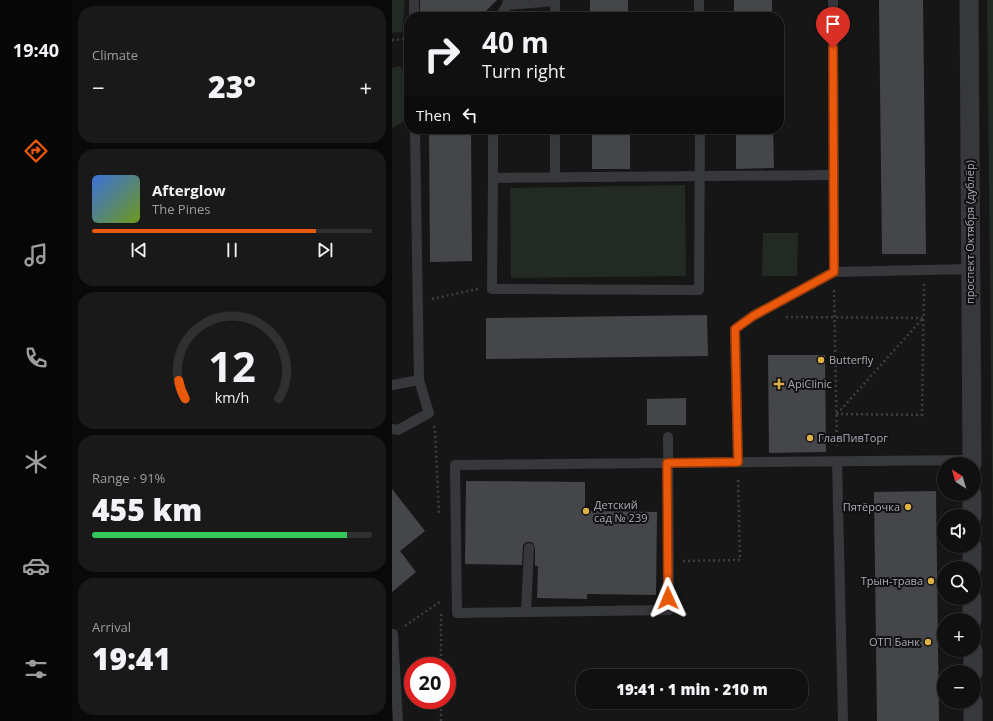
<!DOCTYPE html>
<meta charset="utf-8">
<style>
body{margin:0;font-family:"Open Sans",sans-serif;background:#19191a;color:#f1f3f6;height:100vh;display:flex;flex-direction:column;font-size:15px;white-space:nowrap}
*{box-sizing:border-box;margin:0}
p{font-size:13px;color:#9c9d9f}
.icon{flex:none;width:22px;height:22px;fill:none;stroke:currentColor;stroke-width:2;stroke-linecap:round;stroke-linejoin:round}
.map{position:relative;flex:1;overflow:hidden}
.drawer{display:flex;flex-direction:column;gap:6px;padding:6px;background:#090909;width:320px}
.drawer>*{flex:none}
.banner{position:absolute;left:12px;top:12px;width:380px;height:122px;border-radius:16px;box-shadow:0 1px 3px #0004,0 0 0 1px #303031;background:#101011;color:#f1f3f6;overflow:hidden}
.needle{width:26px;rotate:323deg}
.buttons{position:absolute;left:545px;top:457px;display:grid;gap:8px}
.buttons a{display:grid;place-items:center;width:44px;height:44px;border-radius:50%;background:#101011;box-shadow:0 1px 3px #0004,0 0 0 1px #303031;font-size:20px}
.speed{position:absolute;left:12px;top:657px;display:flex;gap:8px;font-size:20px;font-weight:700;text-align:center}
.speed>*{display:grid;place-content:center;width:52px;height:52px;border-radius:50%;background:#101011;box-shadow:0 1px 3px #0004,0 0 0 1px #303031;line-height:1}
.speed .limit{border:6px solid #d22;background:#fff;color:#111}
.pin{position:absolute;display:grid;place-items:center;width:34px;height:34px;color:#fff;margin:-41px -17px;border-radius:50% 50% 50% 0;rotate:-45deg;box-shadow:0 0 4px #0007}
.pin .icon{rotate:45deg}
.me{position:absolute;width:44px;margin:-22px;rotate:359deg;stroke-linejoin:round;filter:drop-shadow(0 0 3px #0008)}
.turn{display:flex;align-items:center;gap:14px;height:84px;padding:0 12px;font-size:18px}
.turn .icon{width:52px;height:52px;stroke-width:2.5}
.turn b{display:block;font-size:28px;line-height:34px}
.then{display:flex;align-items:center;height:38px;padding:0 12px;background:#0003;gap:8px;font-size:15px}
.big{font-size:30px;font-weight:800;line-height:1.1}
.drawer .widget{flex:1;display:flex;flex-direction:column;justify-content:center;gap:6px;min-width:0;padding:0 14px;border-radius:16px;background:#19191a}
.drawer .dial{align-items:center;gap:0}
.dial svg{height:104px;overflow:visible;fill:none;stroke:#303031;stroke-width:7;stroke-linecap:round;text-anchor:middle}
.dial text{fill:#f1f3f6;stroke:none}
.song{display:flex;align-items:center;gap:12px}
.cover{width:48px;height:48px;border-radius:6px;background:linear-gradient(135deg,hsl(220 70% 55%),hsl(80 70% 35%))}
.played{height:4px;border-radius:2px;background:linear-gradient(90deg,#ea580c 80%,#303031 80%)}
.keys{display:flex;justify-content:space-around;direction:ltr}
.heat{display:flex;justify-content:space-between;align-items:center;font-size:22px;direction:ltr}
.charge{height:6px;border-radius:3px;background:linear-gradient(90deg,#34c759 91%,#303031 0)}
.trip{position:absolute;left:184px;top:669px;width:232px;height:40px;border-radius:16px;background:#101011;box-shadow:0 1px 3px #0004,0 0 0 1px #303031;font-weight:800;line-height:40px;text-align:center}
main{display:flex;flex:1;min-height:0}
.dock{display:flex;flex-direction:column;width:72px;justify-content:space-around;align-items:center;background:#060607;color:#9c9d9f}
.dock .icon{width:28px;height:28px}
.dock .active{color:#ea580c}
.dock b{font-size:18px;color:#f1f3f6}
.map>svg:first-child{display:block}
.green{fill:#222a23}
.building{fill:#45464a}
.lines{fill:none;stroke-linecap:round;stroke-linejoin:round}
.path{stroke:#3d3e43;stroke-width:2.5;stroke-dasharray:2 3;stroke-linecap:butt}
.service{stroke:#37383c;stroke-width:10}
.minor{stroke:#37383c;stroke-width:19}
.route-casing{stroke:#983908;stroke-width:10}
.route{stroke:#ea580c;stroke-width:7}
.poi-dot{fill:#e0b245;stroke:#111112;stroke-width:1.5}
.labels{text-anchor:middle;stroke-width:4;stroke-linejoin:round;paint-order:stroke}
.street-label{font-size:11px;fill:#a9acb6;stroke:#111112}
.poi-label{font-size:11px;fill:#a9acb6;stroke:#111112;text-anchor:start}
</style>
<main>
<nav class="dock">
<b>19:40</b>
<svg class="icon active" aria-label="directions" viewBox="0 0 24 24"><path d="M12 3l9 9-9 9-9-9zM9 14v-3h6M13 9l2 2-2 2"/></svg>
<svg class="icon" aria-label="music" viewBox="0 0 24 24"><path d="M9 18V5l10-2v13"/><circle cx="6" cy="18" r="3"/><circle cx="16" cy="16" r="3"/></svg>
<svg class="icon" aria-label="phone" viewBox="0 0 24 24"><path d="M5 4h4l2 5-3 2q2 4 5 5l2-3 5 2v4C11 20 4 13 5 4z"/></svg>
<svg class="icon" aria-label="climate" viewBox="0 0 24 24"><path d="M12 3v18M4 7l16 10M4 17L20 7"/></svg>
<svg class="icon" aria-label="car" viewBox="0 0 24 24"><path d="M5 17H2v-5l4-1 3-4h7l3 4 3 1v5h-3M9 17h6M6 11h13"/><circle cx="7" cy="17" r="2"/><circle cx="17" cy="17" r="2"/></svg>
<svg class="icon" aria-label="filters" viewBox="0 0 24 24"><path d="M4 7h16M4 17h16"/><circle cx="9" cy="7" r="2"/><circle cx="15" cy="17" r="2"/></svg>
</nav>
<section class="drawer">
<div class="widget"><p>Climate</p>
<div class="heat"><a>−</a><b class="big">23°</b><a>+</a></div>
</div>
<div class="widget">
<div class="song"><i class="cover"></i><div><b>Afterglow</b><p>The Pines</p></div></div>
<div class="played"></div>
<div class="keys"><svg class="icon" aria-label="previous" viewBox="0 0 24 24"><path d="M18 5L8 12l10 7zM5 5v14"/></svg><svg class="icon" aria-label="pause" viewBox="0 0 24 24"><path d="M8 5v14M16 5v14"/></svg><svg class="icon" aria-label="next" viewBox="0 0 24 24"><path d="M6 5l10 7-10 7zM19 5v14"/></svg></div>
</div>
<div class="widget dial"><svg viewBox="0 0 100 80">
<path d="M14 69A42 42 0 1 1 86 69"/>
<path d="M14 69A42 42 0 0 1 9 55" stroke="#ea580c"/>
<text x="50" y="56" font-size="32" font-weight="700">12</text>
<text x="50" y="72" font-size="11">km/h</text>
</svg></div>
<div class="widget"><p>Range · 91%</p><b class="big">455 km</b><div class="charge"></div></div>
<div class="widget"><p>Arrival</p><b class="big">19:41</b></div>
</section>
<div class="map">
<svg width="601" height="721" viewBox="0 0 601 721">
<rect width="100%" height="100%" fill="#161617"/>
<g class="green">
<path d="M 0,0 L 13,0 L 10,32 L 0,33 Z"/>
<path d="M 595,0 L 601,0 L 601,555 Z"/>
<path d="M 7,66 L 12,71 L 15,115 L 10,123 L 0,128 L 0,68 Z"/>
<path d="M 293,185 L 294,276 L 119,278 L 118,188 Z"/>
<path d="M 371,233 L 406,233 L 405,276 L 370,276 Z"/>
</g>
<g class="building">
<path d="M 28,0 L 105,0 L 88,17 L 28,17 Z"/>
<rect x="198" y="0" width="38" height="17"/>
<rect x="342" y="0" width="38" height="17"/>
<path d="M 487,0 L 531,0 L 534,254 L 490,254 Z"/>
<path d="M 37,129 L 79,129 L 80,261 L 38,262 Z"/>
<rect x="200" y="129" width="38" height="40"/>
<path d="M 344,129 L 381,129 L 382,168 L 344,169 Z"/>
<path d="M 315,315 L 316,356 L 94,359 L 94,318 Z"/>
<path d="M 376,355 L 433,355 L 434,452 L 377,453 Z"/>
<path d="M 294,398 L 294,425 L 255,425 L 255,399 Z"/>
<path d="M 74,481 L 193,482 L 193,511 L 265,512 L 264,595 L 195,594 L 195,599 L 145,598 L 146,566 L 143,566 L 143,548 L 141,543 L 138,542 L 134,542 L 131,545 L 130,565 L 73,564 Z"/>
<path d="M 0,489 L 33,531 L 8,551 L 24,572 L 0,592 Z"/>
<path d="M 544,491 L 547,721 L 485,721 L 482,492 Z"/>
</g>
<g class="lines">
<g class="path">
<path d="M 0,40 L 17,39"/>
<path d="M 442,290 L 445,446"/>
<path d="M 40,299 L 86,289"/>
<path d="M 394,317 L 531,318"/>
<path d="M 444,414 L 530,415 L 532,284"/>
<path d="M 445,414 L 531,318"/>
<path d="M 42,426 L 43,429 L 47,515"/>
<path d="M 291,561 L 348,560 L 346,477"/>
<path d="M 13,626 L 49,601"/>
<path d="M 49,666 L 49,614"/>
<path d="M 49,721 L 49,700"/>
</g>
<g class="service">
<path d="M 307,0 L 307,17"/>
<path d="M 441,0 L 442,272 L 578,269"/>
<path d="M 115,5 L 163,1"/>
<path d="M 22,17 L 22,0"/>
<path d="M 108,17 L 115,5 L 116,0"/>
<path d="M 163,17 L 163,0"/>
<path d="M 101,129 L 101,178 L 442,175"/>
<path d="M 163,129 L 163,177"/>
<path d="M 101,178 L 100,289 L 307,290 L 308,129"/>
<path d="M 0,385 L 27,380"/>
<path d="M 0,429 L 6,430 L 37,413 L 27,380 L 23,129"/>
<path d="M 276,437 L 277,610 L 65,613 L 63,465 C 235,464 407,461 580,460"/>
<path d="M 445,461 L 451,721"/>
<path d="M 346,462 L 343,329 L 361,316 L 442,272"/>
<path d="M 134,612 L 137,548"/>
<path d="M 0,635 L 1,634 L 6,721"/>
</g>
<g class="minor">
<path d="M 577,0 L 580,464"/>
<path d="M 580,494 L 580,516"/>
<path d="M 580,546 L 580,568"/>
<path d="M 580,598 L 580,620"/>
<path d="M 581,650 L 581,672"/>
<path d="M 581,702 L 581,721"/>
</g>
</g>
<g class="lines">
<g class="route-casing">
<path id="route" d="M 276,598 L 275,463 L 346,462 L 343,329 L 361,316 L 442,272 L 441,48"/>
</g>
<use href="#route" class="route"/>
</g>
<g class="poi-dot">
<circle cx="429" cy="360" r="4"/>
<path d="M385 378h4v4h4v4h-4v4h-4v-4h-4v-4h4z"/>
<circle cx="418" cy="438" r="4"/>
<circle cx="516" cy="507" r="4"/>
<circle cx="194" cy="511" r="4"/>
<circle cx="539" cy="581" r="4"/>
<circle cx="536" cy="642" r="4"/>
</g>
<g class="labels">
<g class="street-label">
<text transform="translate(578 232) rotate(-90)" y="4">проспект Октября (дублёр)</text>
</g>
<g class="poi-label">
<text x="437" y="364">Butterfly</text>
<text x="396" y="388">ApiClinic</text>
<text x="426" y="442">ГлавПивТорг</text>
<text x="202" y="509">Детский<tspan x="202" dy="13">сад № 239</tspan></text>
<text x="508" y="511" text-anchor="end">Пятёрочка</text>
<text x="531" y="585" text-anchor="end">Трын-трава</text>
<text x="528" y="646" text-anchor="end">ОТП Банк</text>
</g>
</g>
</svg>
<div class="buttons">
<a><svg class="needle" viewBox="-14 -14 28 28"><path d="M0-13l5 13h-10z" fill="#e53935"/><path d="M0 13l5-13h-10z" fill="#9c9d9f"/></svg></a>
<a><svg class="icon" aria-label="sound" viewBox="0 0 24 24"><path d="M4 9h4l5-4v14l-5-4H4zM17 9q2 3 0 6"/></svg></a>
<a><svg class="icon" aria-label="search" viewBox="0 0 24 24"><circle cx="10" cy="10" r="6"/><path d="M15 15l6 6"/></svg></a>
<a>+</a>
<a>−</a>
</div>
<div class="speed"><div class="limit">20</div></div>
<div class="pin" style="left:441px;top:48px;background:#d93025"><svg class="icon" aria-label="arrive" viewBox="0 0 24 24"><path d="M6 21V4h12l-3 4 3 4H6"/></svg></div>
<svg class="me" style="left:276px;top:598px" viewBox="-20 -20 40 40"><path d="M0-17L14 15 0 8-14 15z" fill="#ea580c" stroke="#fff" stroke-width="4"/></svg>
<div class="trip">19:41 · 1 min · 210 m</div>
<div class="banner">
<div class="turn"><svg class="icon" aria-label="right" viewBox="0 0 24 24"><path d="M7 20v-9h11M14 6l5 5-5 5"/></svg><div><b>40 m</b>Turn right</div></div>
<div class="then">Then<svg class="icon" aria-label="left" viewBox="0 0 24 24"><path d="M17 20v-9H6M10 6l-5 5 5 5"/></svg></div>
</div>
</div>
</main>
